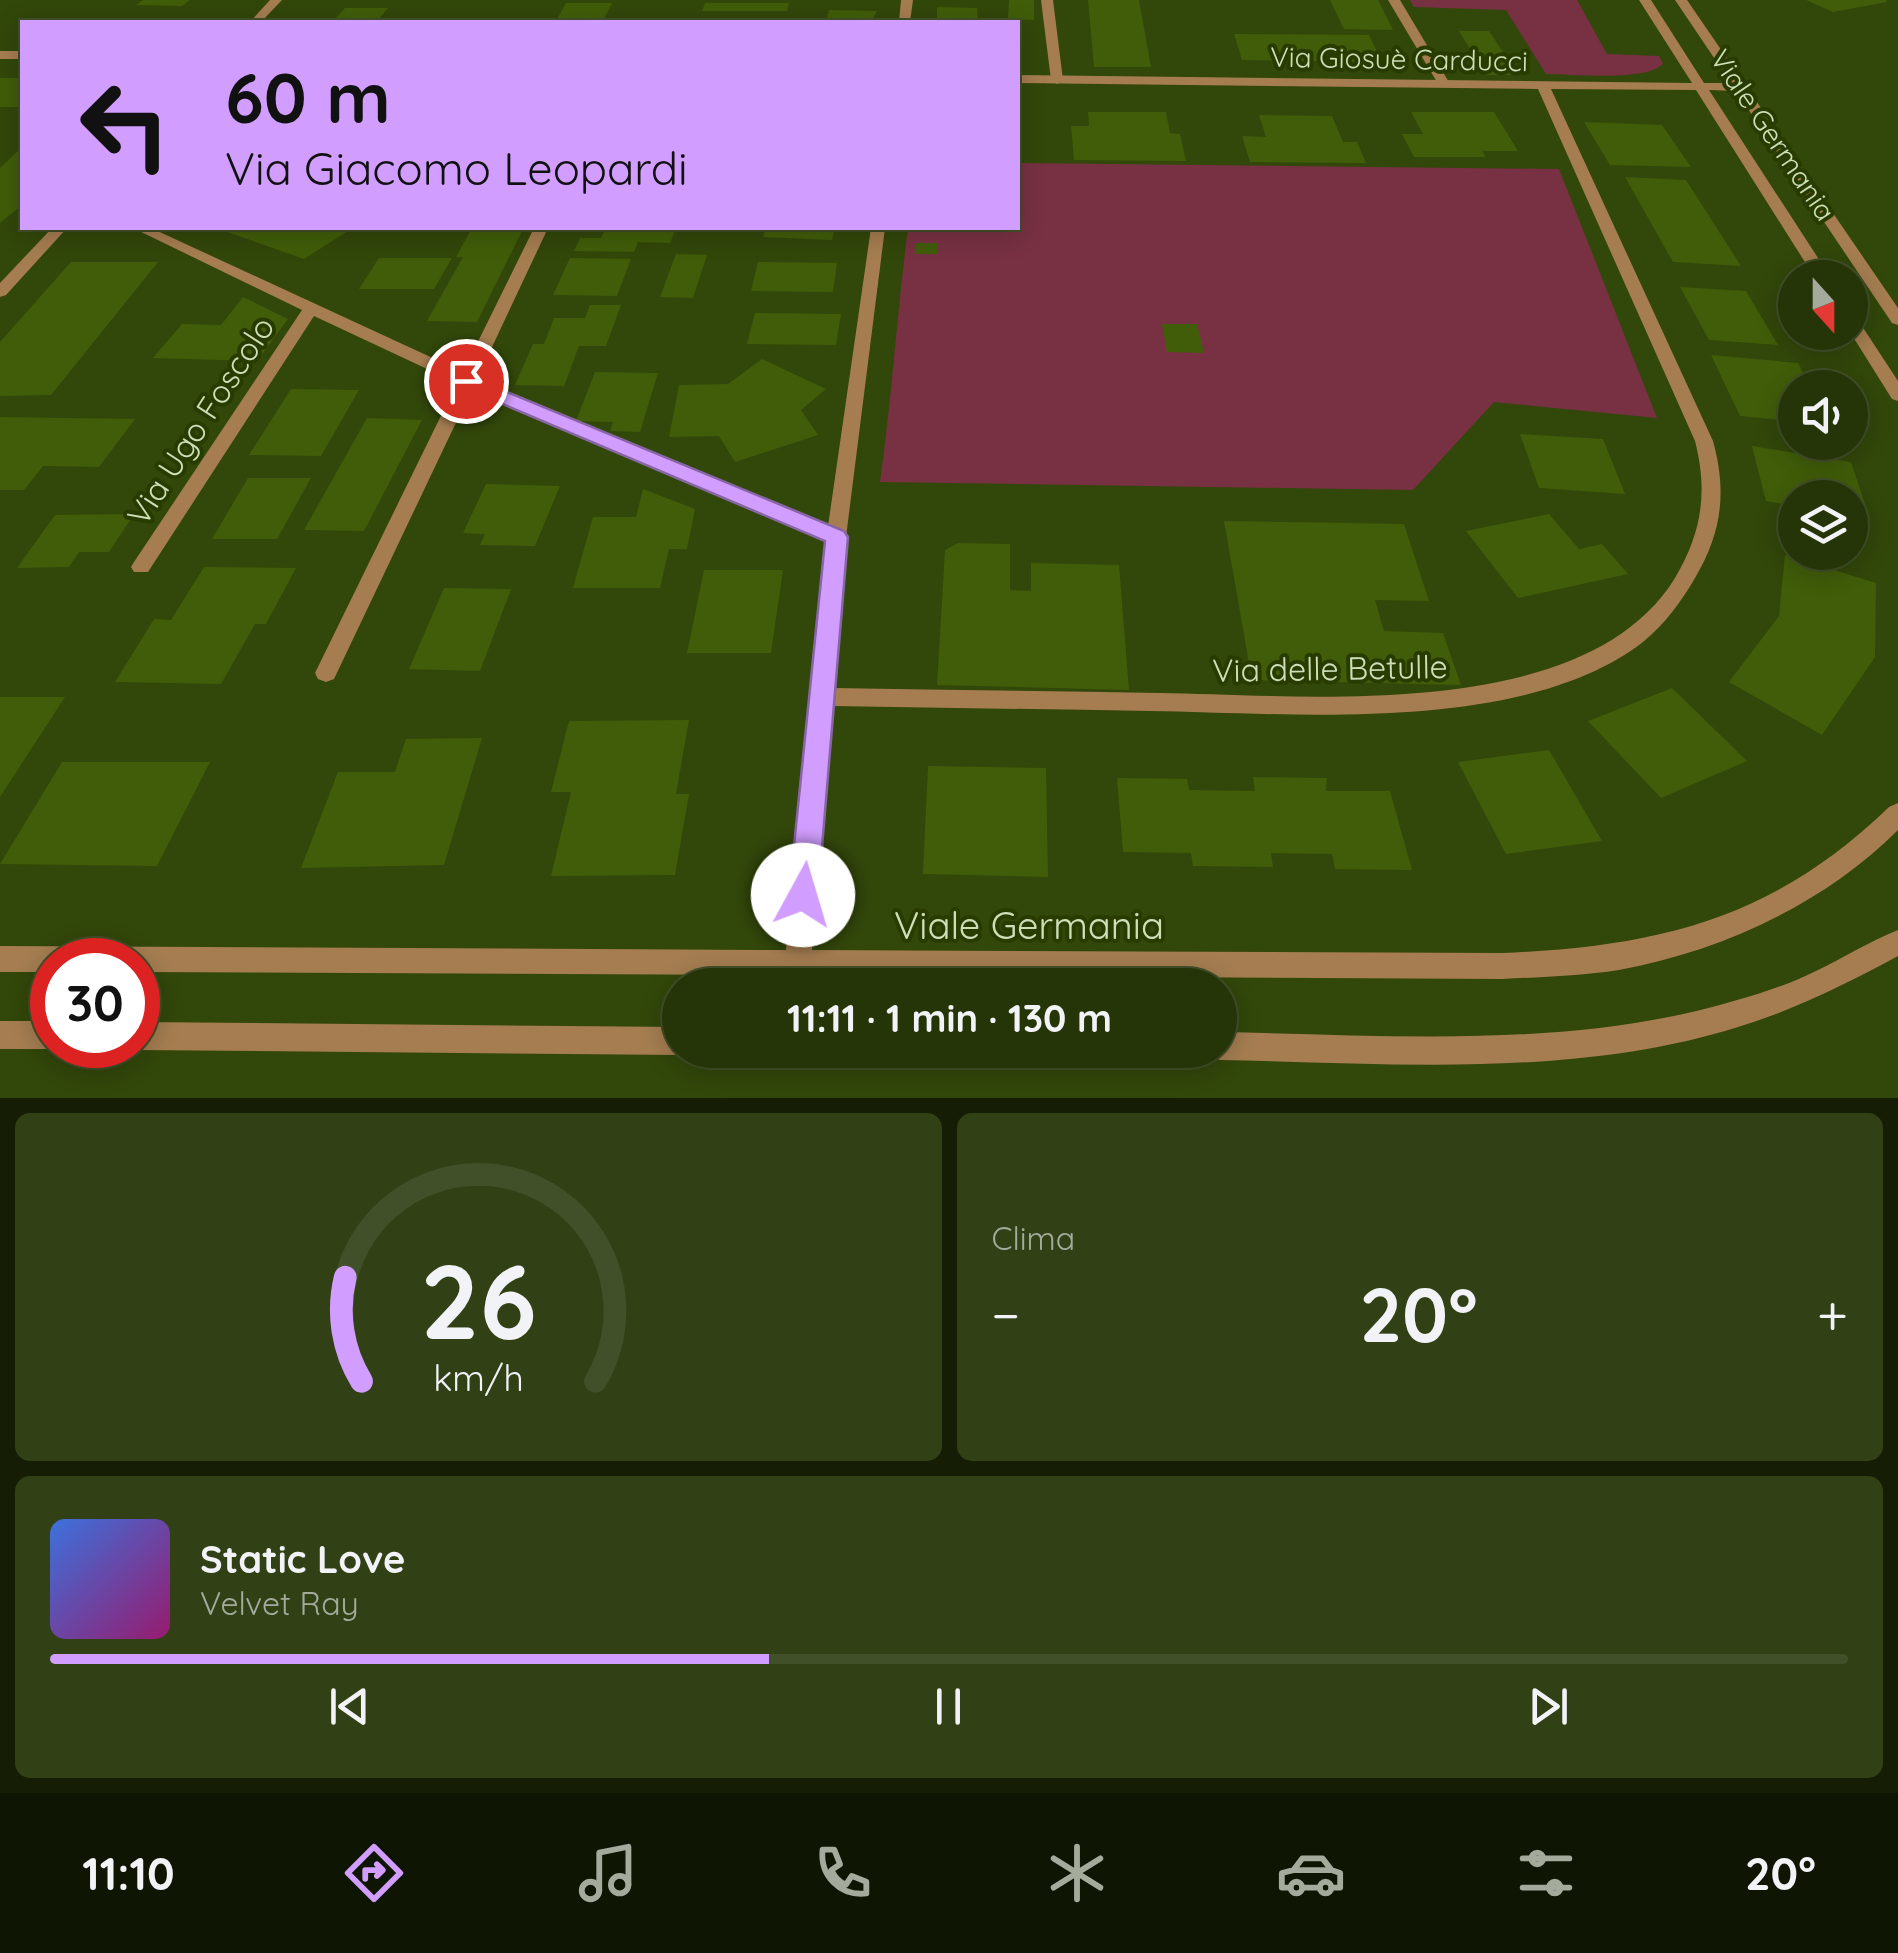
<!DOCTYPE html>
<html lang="it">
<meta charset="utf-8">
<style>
body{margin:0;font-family:Quicksand,sans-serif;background:#324016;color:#f1f3f6;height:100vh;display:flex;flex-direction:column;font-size:38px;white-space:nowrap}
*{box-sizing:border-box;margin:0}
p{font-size:32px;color:#a4ab9c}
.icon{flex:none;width:55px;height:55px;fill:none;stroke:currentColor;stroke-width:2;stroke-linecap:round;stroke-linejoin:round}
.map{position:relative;height:1098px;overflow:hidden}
.side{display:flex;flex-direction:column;gap:15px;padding:15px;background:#151d04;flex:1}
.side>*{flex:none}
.guide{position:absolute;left:20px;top:20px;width:1000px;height:210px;border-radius:0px;box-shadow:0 5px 25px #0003,0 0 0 2px #425029;background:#d19dfe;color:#111;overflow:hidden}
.needle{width:65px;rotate:159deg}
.fabs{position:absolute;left:1778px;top:260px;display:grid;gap:20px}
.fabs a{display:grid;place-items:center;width:90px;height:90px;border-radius:50%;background:#263508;box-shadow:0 5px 25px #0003,0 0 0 2px #425029;font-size:50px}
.speed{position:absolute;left:30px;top:938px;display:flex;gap:20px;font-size:50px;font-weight:700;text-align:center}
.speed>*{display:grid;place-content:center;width:130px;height:130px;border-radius:50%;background:#263508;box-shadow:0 5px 25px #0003,0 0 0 2px #425029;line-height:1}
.speed .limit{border:15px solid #d22;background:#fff;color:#111}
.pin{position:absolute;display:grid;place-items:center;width:85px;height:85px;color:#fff;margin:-42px;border:5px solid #fff;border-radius:50%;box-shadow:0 2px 10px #0007}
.me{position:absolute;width:110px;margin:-55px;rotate:6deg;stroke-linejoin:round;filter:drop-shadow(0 0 8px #0008)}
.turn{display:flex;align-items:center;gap:35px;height:210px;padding:0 40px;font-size:45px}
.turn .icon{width:130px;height:130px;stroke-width:2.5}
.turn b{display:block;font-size:70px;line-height:85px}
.big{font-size:75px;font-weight:800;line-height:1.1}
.side .tile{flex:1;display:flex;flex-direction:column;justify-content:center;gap:15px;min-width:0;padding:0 35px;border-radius:15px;background:#324016}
.side .dial{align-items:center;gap:0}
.dial svg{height:260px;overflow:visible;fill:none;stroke:#425029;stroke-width:7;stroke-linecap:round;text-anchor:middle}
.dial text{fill:#f1f3f6;stroke:none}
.song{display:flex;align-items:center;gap:30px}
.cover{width:120px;height:120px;border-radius:15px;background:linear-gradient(135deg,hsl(220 70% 55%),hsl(320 70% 35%))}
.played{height:10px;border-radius:5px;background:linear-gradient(90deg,#d19dfe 40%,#425029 40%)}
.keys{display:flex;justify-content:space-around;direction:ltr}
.heat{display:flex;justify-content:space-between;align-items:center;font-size:55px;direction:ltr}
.side .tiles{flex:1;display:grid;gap:15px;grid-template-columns:1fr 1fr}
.tile:last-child{grid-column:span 2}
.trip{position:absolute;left:662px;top:968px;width:575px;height:100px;border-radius:50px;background:#263508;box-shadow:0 5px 25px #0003,0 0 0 2px #425029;font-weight:800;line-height:100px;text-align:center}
.tab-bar{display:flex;height:160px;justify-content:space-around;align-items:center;background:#0f1503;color:#a4ab9c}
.tab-bar .icon{width:70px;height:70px}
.tab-bar .on{color:#d19dfe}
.tab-bar b{font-size:45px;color:#f1f3f6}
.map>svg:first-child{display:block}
.green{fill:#773142}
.building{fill:#415d09}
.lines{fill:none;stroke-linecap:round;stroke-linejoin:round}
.service{fill:#a57d51;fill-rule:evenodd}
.minor{fill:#a57d51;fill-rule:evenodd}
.route{fill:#d19dfe;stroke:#8866a5;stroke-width:2.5}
.labels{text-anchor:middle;stroke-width:8;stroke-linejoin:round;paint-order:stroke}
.far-street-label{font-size:28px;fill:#cddfb9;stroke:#283c00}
.street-label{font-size:32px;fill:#cddfb9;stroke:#283c00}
.near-street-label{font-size:38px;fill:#cddfb9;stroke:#283c00}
</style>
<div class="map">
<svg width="1898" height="1098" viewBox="0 0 1898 1098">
<rect width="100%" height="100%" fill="#32470a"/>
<g class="green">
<path d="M 1410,0 L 1577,0 L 1607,54 L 1659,56 L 1663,64 C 1645,82 1572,74 1546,74 L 1506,10 L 1414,7 Z"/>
<path d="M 1018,163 L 1559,169 L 1657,418 L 1494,402 L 1413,490 L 880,482 C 892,397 897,312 908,228 L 1018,228 Z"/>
</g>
<g class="building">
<path d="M 143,0 L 190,0 L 182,6 L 136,5 Z"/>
<path d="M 1009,0 L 1034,0 L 1034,20 L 1008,19 Z"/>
<path d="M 1088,0 L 1139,0 L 1151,67 L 1094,67 Z"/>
<path d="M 1330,0 L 1378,0 L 1393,30 L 1344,29 Z"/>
<path d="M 1806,0 L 1886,0 L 1887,2 L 1833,12 Z"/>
<path d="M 566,3 L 612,3 L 604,19 L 557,19 Z"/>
<path d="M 705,3 L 789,3 L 787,11 L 702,11 Z"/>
<path d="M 937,7 L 977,8 L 978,22 L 937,22 Z"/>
<path d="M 345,8 L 388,8 L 376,22 L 332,22 Z"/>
<path d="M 829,10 L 877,11 L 871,22 L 826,22 Z"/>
<path d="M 1459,31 L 1489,31 L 1518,75 L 1486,75 Z"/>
<path d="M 1234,34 L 1369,35 L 1382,62 L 1242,60 Z"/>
<rect x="0" y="78" width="22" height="29"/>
<path d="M 1088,112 L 1166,112 L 1170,133 L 1180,134 L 1186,161 L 1074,160 L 1071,126 L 1089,126 Z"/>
<path d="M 1411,112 L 1494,112 L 1518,151 L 1482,151 L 1486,157 L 1414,157 L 1402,134 L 1423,134 Z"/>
<path d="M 1259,115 L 1332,116 L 1343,142 L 1357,142 L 1366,163 L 1250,162 L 1242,136 L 1266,137 Z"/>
<path d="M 1584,122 L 1662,125 L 1691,167 L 1610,165 Z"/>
<path d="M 22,147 L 22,205 L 0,223 L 0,168 Z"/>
<path d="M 1625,177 L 1686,180 L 1741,266 L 1673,262 Z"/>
<path d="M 216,228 L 347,228 L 351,229 L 304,259 Z"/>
<path d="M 472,228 L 523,229 L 477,322 L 427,321 L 463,257 L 456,257 Z"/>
<path d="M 606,228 L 676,228 L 670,243 L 638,242 L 634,252 L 574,251 L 580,238 L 601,238 Z"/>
<path d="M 766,228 L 835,228 L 832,240 L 763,237 Z"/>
<path d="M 916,243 L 938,243 L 937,254 L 915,254 Z"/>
<path d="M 676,254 L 707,255 L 693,298 L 660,297 Z"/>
<path d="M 379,258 L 452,258 L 434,289 L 359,289 Z"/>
<path d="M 570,258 L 631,259 L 617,296 L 553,295 Z"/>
<path d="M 71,262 L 158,262 L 51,395 L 0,396 L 0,342 Z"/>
<path d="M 758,262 L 837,263 L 833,292 L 751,291 Z"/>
<path d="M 1680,287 L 1746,291 L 1778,345 L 1709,340 Z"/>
<path d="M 243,297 L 288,319 L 257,361 L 153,358 L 182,324 L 221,325 Z"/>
<path d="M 590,305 L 621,305 L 606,346 L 579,346 L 564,386 L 515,385 L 533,344 L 544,344 L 554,318 L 585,318 Z"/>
<path d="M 755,313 L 841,314 L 836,345 L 747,344 Z"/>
<path d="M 1162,324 L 1197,324 L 1204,353 L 1167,352 Z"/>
<path d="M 1711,355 L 1798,363 L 1811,388 L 1795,388 L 1795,421 L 1740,416 Z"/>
<path d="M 762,359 L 826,389 L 801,410 L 818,435 L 735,462 L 719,436 L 669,437 L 679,385 L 728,384 Z"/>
<path d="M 595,372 L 658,373 L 640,432 L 610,431 L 613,422 L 576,421 Z"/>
<path d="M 291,389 L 359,390 L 321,456 L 249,455 Z"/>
<path d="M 0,417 L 135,419 L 99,467 L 43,466 L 24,490 L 0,490 Z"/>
<path d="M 367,418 L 422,420 L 364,531 L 304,530 Z"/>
<path d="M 1520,434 L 1603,439 L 1625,494 L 1539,488 Z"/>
<path d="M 1752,446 L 1851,462 L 1870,519 L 1850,516 L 1850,498 L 1795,498 L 1795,506 L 1766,501 Z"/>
<path d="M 248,478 L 311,478 L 277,539 L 212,539 Z"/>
<path d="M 486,484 L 560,486 L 535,546 L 480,545 L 485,534 L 463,533 Z"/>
<path d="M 643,489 L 695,509 L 687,549 L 669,549 L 660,588 L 573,588 L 593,517 L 636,517 Z"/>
<path d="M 134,514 L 109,552 L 79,552 L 69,567 L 17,568 L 55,515 Z"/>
<path d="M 1549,514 L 1579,549 L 1602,544 L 1628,574 L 1518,598 L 1466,531 Z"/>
<path d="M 1224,521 L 1404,524 L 1429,601 L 1375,600 L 1384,631 L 1443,633 L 1461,685 L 1252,680 Z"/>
<path d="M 958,543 L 1010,544 L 1010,590 L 1031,591 L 1031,563 L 1119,565 L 1129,690 L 937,685 L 945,550 Z"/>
<path d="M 1785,555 L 1876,583 L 1875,657 L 1822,735 L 1729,682 L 1779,616 Z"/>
<path d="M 204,567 L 296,568 L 266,624 L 255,624 L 221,684 L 115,682 L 154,619 L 171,620 Z"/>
<path d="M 704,570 L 783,570 L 771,653 L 687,653 Z"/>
<path d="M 444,588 L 511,589 L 480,671 L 409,669 Z"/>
<path d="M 1672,688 L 1747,761 L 1661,798 L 1588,721 Z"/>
<path d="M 0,697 L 65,697 L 0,797 Z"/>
<path d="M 689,720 L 676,794 L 689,794 L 675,875 L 551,876 L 571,792 L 551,792 L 569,721 Z"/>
<path d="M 482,738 L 444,865 L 301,868 L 338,772 L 395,772 L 406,739 Z"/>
<path d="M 1549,750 L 1602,841 L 1506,854 L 1458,762 Z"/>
<path d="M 62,762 L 210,762 L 157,866 L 0,864 Z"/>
<path d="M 928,766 L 1046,768 L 1048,877 L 923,874 Z"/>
<path d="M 1253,777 L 1327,778 L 1326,791 L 1390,791 L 1412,870 L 1335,869 L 1332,854 L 1271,853 L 1273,867 L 1193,866 L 1191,853 L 1123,852 L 1117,778 L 1187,779 L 1189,790 L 1255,791 Z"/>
</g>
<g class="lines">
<g class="service">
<path d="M 1041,0 L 1053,0 L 1063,80 L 1057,84 L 1051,80 Z"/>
<path d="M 1388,0 L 1400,0 L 1450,84 L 1448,87 L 1440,87 Z"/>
</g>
<g class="minor">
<path d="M 270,0 L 282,0 L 261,22 L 250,22 Z"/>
<path d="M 901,0 L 913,0 L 910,22 L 899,22 Z"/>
<path d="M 1639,0 L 1651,0 L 1704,83 L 1731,83 L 1675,0 L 1687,0 L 1898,308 L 1898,325 L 1892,323 L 1736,91 L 1709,90 L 1831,278 L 1815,278 L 1696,90 L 1551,89 L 1713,441 C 1727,492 1722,532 1695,578 C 1681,602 1665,624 1643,642 C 1522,735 1295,713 1150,711 C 1044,709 938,708 832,706 L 812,950 L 1503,953 C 1660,946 1773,919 1889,807 L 1898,803 L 1898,830 C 1824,904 1722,951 1619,970 C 1581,976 1541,977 1503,979 L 810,975 L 809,985 L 783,985 L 783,975 L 138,972 L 138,960 L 52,960 L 52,972 L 0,972 L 0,946 L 786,950 L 826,541 L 472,389 L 334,679 L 326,682 L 318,679 L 315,673 L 457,383 L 314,316 L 148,572 L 134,572 L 131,567 L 134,562 L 302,310 L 133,228 L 151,228 L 463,372 L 534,228 L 548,228 L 477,379 L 828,526 L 871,228 L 885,228 L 846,537 L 834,688 C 942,690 1050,691 1159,693 C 1307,695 1585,724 1675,578 C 1702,532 1708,492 1695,441 L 1538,89 L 1018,83 L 1018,75 L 1692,83 Z"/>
<rect x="0" y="51" width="22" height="8"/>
<path d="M 52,228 L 67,228 L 6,295 L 0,297 L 0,283 Z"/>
<path d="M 1850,315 L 1856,317 L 1898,381 L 1898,401 L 1892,399 L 1850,332 Z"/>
<path d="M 1898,930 L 1898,956 C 1846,984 1794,1010 1738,1027 C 1572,1079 1390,1063 1220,1060 L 1210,1056 L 1208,1050 L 1220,1050 L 1220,1032 C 1391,1035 1572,1050 1737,1000 C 1763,993 1792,983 1816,971 C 1843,958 1870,941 1898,930 Z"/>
<path d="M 0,1021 L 52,1021 L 52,1045 L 61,1045 L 52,1049 L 0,1049 Z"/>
<path d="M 138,1022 L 680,1027 L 680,1050 L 690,1050 L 680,1055 L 138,1050 L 128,1045 L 138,1045 Z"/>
</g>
</g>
<path class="route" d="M 466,375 L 844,531 L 848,537 L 818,895 L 814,904 L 803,908 L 793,904 L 789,895 L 825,541 L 460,386 L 460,377 Z"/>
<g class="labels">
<g class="far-street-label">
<text transform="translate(1399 59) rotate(1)" y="10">Via Giosuè Carducci</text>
<text transform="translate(1773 135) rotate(56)" y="10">Viale Germania</text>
</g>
<g class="street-label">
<text transform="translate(201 421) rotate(-57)" y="11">Via Ugo Foscolo</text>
<text transform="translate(1330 669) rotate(-1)" y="11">Via delle Betulle</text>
</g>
<g class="near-street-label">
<text x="1029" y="939">Viale Germania</text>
</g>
</g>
</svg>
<div class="fabs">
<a><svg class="needle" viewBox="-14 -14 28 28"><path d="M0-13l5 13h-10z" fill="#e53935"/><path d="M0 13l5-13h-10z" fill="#a4ab9c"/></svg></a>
<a><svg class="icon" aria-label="sound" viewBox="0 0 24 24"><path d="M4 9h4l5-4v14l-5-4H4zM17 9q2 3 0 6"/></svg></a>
<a><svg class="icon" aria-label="layers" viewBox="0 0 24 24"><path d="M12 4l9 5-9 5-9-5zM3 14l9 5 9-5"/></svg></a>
</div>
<div class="speed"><div class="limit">30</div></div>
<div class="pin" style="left:466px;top:381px;background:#d93025"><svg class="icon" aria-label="arrive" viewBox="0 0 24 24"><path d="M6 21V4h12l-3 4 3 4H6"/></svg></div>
<svg class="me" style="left:803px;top:895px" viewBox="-20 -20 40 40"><circle r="19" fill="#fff"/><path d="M0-13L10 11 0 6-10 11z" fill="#d19dfe"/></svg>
<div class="trip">11:11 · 1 min · 130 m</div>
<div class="guide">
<div class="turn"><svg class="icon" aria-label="left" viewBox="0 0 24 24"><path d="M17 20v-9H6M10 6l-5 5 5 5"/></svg><div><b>60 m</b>Via Giacomo Leopardi</div></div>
</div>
</div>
<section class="side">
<div class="tiles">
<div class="tile dial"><svg viewBox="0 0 100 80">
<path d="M14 69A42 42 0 1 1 86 69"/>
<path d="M14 69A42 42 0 0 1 9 37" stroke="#d19dfe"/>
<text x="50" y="56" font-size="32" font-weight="700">26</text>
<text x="50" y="72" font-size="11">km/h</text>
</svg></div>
<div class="tile"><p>Clima</p>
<div class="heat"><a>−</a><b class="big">20°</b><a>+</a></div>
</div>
<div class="tile">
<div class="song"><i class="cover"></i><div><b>Static Love</b><p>Velvet Ray</p></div></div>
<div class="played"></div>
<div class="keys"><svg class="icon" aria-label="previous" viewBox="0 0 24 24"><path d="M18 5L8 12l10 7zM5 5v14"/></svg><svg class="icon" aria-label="pause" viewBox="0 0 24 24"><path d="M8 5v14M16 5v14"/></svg><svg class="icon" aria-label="next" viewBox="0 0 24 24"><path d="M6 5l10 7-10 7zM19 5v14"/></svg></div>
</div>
</div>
</section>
<nav class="tab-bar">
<b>11:10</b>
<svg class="icon on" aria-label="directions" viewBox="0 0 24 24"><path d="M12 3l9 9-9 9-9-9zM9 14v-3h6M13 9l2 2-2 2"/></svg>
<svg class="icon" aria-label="music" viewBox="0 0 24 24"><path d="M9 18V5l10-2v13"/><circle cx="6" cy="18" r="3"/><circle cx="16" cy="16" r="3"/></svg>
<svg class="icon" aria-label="phone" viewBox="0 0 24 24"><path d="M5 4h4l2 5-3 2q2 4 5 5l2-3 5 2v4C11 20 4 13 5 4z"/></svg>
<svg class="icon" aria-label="climate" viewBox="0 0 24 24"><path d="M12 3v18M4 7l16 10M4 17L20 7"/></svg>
<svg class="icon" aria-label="car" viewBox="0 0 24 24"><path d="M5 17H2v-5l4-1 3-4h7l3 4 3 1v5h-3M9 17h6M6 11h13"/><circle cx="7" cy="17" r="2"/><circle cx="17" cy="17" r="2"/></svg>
<svg class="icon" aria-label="filters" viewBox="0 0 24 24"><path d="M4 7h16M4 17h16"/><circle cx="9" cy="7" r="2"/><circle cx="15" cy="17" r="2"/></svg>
<b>20°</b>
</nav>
